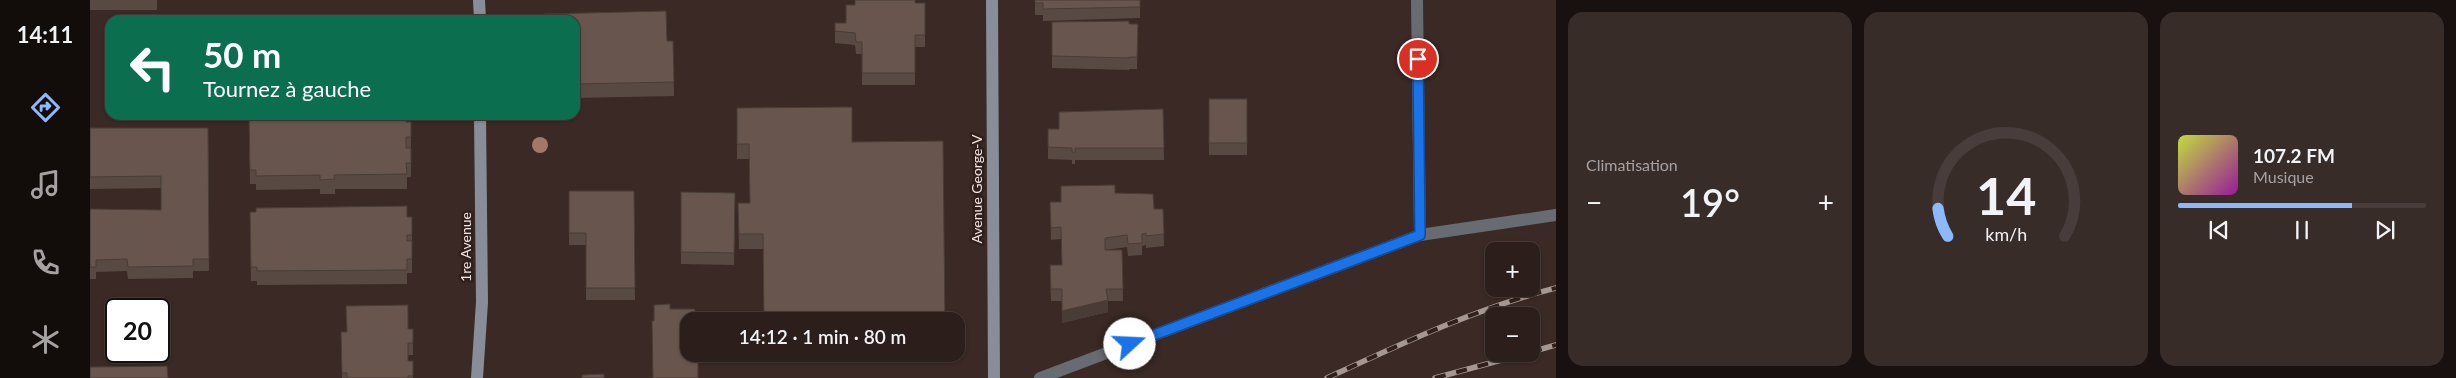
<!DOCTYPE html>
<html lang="fr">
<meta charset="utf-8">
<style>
body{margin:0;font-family:Lato,sans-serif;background:#382c28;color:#f1f3f6;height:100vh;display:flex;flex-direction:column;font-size:19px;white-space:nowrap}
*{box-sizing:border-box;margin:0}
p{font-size:16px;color:#a6a2a3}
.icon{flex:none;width:28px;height:28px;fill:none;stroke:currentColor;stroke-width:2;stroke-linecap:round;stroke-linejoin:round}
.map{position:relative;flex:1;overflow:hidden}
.sheet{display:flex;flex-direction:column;gap:12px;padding:12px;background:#18110f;width:900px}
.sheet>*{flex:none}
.top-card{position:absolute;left:15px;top:15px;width:475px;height:105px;border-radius:15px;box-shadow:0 1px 4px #0004,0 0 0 1px #483d3a;background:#0b6e4f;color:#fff;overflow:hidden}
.controls{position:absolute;left:1395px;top:242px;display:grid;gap:10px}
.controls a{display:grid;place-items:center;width:55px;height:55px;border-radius:10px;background:#2c1f1b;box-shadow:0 1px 4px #0004,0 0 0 1px #483d3a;font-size:25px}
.speed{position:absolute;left:15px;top:298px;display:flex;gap:10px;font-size:25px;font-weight:700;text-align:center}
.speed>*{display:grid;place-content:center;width:65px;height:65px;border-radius:50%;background:#2c1f1b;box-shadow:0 1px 4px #0004,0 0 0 1px #483d3a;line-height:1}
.speed .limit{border:2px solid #111;border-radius:8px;background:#fff;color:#111}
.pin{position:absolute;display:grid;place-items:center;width:42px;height:42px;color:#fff;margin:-21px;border:2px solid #fff;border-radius:50%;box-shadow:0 1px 5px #0007}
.me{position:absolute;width:55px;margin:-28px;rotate:70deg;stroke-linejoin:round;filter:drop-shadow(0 0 4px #0008)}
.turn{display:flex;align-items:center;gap:18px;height:105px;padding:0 15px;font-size:22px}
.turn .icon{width:65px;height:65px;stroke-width:2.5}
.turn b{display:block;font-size:35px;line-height:42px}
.big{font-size:38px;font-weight:600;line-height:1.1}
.sheet .card{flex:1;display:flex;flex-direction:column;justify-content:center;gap:8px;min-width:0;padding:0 18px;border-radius:15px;background:#382c28}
.sheet .dial{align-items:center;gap:0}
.dial svg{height:130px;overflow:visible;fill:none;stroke:#483d3a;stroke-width:7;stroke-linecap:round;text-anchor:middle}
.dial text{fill:#f1f3f6;stroke:none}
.song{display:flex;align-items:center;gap:15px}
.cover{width:60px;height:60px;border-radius:8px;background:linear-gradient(135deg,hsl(70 70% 55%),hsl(300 70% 35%))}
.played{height:5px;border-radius:2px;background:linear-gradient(90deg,#8cb9fc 70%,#483d3a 70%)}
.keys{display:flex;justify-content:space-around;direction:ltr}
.heat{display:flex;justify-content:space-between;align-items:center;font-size:28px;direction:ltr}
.sheet .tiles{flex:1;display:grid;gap:12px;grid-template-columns:repeat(3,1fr)}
.trip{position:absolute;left:590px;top:312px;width:285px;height:50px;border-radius:15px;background:#2c1f1b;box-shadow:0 1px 4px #0004,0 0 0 1px #483d3a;font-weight:600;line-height:50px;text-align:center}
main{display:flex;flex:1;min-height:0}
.dock{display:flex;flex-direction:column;width:90px;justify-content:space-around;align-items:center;background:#120c0b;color:#a6a2a3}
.dock .icon{width:35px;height:35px}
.dock .active{color:#8cb9fc}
.dock b{font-size:22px;color:#f1f3f6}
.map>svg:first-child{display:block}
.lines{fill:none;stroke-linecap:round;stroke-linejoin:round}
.lane{stroke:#676c73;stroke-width:12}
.secondary{stroke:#878e9a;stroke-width:12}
.rail-casing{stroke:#a59893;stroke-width:5.5}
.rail{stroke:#301f1a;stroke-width:4;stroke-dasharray:11;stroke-linecap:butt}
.tree{fill:#a47768}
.wall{fill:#594943}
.shaded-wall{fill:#493c37}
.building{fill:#68554e;stroke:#493c37}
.route-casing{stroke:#114b97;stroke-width:12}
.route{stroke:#1a73e8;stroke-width:9}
.labels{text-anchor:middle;stroke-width:5;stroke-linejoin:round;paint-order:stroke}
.street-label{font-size:14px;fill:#f2e7e3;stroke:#301f1a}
</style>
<main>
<nav class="dock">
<b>14:11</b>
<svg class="icon active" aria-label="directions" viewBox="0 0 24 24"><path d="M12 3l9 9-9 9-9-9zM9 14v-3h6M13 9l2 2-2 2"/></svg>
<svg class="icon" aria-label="music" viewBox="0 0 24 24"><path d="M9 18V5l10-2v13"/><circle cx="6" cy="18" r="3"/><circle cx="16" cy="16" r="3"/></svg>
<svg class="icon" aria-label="phone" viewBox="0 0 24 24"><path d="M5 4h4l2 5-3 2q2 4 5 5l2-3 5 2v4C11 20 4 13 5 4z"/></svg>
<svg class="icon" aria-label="climate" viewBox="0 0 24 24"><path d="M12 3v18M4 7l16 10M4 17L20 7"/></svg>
</nav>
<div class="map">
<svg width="1466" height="378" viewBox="0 0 1466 378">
<rect width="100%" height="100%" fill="#3a2924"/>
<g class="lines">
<g class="lane">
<path d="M 1327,0 L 1330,235"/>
<path d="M 950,378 L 1330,235 L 1466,215"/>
</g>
<g class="secondary">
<path d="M 389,0 L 390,20"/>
<path d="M 902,0 L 904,378"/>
<path d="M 387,378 L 392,302 L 390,115"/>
</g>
<g class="rail-casing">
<g id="rail">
<path d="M 1441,352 L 1466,345"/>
<path d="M 1237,378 C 1311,344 1387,308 1466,288"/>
<path d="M 1345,378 L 1434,354"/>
</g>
</g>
<use href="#rail" class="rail"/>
</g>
<circle class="tree" cx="450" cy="145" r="8"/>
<g class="wall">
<rect x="0" y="0" width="67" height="10"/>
<path d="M 945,0 L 1050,0 L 1050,18 L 953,21 L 953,15 L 945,15 Z"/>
<path d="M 835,3 L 835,47 L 825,47 L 825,85 L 772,85 L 772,54 L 766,54 L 765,45 L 745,43 L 745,23 L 756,23 L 765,5 Z"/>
<path d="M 485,20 L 577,41 L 583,41 L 584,96 L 485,98 Z"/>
<path d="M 962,22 L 1048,24 L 1047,69 L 1039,69 L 1039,70 L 962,68 Z"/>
<rect x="1119" y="99" width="38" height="56"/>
<path d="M 762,107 L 673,249 L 649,249 L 648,203 L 660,203 L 659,159 L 647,159 L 647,108 Z"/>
<path d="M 1073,109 L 1074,160 L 985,160 L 985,164 L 982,164 L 982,160 L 958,159 L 958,129 L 969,129 Z"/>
<path d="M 166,115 L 319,115 L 316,115 L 316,122 L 321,137 L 321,177 L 317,177 L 317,189 L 245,189 L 245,194 L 230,194 L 230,189 L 166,190 L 166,184 L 160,184 L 159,116 L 166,116 Z"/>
<path d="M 0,128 L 118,128 L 119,271 L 103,271 L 103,278 L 38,279 L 37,271 L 6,272 L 6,279 L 0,279 L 0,209 L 71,210 L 71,188 L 0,189 Z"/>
<path d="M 479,191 L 544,191 L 545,300 L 496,300 L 496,245 L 479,245 Z"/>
<path d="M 591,192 L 645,193 L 644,265 L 591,264 Z"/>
<path d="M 1025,193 L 1064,209 L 1073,209 L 1074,246 L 1056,248 L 1056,245 L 1052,246 L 1052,255 L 1038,256 L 1037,247 L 1015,250 L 1032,250 L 1033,301 L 1018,301 L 1018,312 L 972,323 L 972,301 L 961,301 L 960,276 L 972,265 L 971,239 L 961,240 L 960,202 L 971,202 Z"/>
<path d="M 160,212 L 322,217 L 322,273 L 317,273 L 317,284 L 167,285 L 167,281 L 161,281 Z"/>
<path d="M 323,329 L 323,355 L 318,355 L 318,361 L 323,361 L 323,378 L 252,378 L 251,332 Z"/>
</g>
<path class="shaded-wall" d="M 1018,300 L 1018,312 L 972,323 L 972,311 Z"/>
<g class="building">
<path d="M 765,0 L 825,0 L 825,3 L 835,3 L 835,35 L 825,35 L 825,73 L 772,73 L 772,42 L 766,42 L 765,33 L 745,31 L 745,23 L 756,23 L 756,5 L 765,5 Z"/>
<path d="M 945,0 L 1050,0 L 1050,7 L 953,9 L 953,3 L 945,3 Z"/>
<path d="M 576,11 L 577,41 L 583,41 L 584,82 L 485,84 L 485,20 L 446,20 L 446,18 L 454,18 L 454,14 Z"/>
<path d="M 1039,21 L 1039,24 L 1048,24 L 1047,57 L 1039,57 L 1039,58 L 962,56 L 962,22 Z"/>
<rect x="1119" y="99" width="38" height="44"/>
<path d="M 762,107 L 762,142 L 853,141 L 855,321 L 674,321 L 673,234 L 649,234 L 648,203 L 660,203 L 659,144 L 647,144 L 647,108 Z"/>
<path d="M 1073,109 L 1074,148 L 985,148 L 985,152 L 982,152 L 982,148 L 958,147 L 958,129 L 969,129 L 969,112 Z"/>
<path d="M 166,115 L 316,115 L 316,122 L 321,122 L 321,137 L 316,137 L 316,148 L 321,148 L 321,163 L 316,163 L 317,174 L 244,175 L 245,179 L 230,180 L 230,175 L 166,176 L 166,170 L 160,170 L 159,116 L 166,116 Z"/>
<path d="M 0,128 L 118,128 L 119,259 L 103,259 L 103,266 L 38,267 L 37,259 L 6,260 L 6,267 L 0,267 L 0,209 L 71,210 L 71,176 L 0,177 Z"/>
<path d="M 1025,185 L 1025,193 L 1063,194 L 1064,209 L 1073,209 L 1074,234 L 1056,236 L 1056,233 L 1052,234 L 1052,243 L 1038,244 L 1037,235 L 1015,238 L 1015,250 L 1032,250 L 1033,289 L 1016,289 L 1018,300 L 972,311 L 972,289 L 961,289 L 960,265 L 972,265 L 971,227 L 961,228 L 960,202 L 971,202 L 971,186 Z"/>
<path d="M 479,191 L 544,191 L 545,288 L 496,288 L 496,233 L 479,233 Z"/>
<path d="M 591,192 L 645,193 L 644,253 L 591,252 Z"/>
<path d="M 317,206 L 317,217 L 322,217 L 322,235 L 317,235 L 317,241 L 322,241 L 322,259 L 317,259 L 317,270 L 167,271 L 167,267 L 161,267 L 160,212 L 166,212 L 166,208 Z"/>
<path d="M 580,304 L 580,309 L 605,309 L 605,320 L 607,320 L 607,321 L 599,321 L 599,354 L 608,354 L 608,378 L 563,378 L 562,321 L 564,321 L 564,305 Z"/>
<path d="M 318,305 L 318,329 L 323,329 L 323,343 L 318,343 L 318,361 L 323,361 L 323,376 L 318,376 L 318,378 L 257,378 L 257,373 L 252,373 L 251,332 L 257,332 L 256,306 Z"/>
<path d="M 77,366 L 78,378 L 0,378 L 0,367 Z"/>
<path d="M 514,374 L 514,378 L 492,378 L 492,375 Z"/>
</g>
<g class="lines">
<g class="route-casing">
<path id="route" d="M 1040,344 L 1330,235 L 1328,59"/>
</g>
<use href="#route" class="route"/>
</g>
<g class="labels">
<g class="street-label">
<text transform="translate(887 189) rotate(-90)" y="5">Avenue George-V</text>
<text transform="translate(376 247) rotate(-90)" y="5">1re Avenue</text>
</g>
</g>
</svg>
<div class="controls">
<a>+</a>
<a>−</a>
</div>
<div class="speed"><div class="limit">20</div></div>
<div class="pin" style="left:1328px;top:59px;background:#d93025"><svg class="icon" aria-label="arrive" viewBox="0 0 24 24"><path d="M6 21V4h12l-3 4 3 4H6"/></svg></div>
<svg class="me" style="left:1040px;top:344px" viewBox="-20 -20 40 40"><circle r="19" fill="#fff"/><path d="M0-13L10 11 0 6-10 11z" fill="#1a73e8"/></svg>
<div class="trip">14:12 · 1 min · 80 m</div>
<div class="top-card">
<div class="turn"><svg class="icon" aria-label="left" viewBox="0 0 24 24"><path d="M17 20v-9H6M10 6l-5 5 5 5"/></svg><div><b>50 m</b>Tournez à gauche</div></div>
</div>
</div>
<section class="sheet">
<div class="tiles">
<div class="card"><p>Climatisation</p>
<div class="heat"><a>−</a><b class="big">19°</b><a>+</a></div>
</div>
<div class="card dial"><svg viewBox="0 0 100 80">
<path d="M14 69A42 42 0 1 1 86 69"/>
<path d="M14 69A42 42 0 0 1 8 52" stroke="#8cb9fc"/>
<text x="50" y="56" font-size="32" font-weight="700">14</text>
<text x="50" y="72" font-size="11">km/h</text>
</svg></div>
<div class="card">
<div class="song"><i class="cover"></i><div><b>107.2 FM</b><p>Musique</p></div></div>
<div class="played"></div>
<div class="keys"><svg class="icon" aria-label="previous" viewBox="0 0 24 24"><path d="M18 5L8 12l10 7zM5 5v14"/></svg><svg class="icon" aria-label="pause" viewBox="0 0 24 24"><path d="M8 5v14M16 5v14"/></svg><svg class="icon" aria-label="next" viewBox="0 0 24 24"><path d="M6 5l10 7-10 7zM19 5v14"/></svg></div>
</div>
</div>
</section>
</main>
